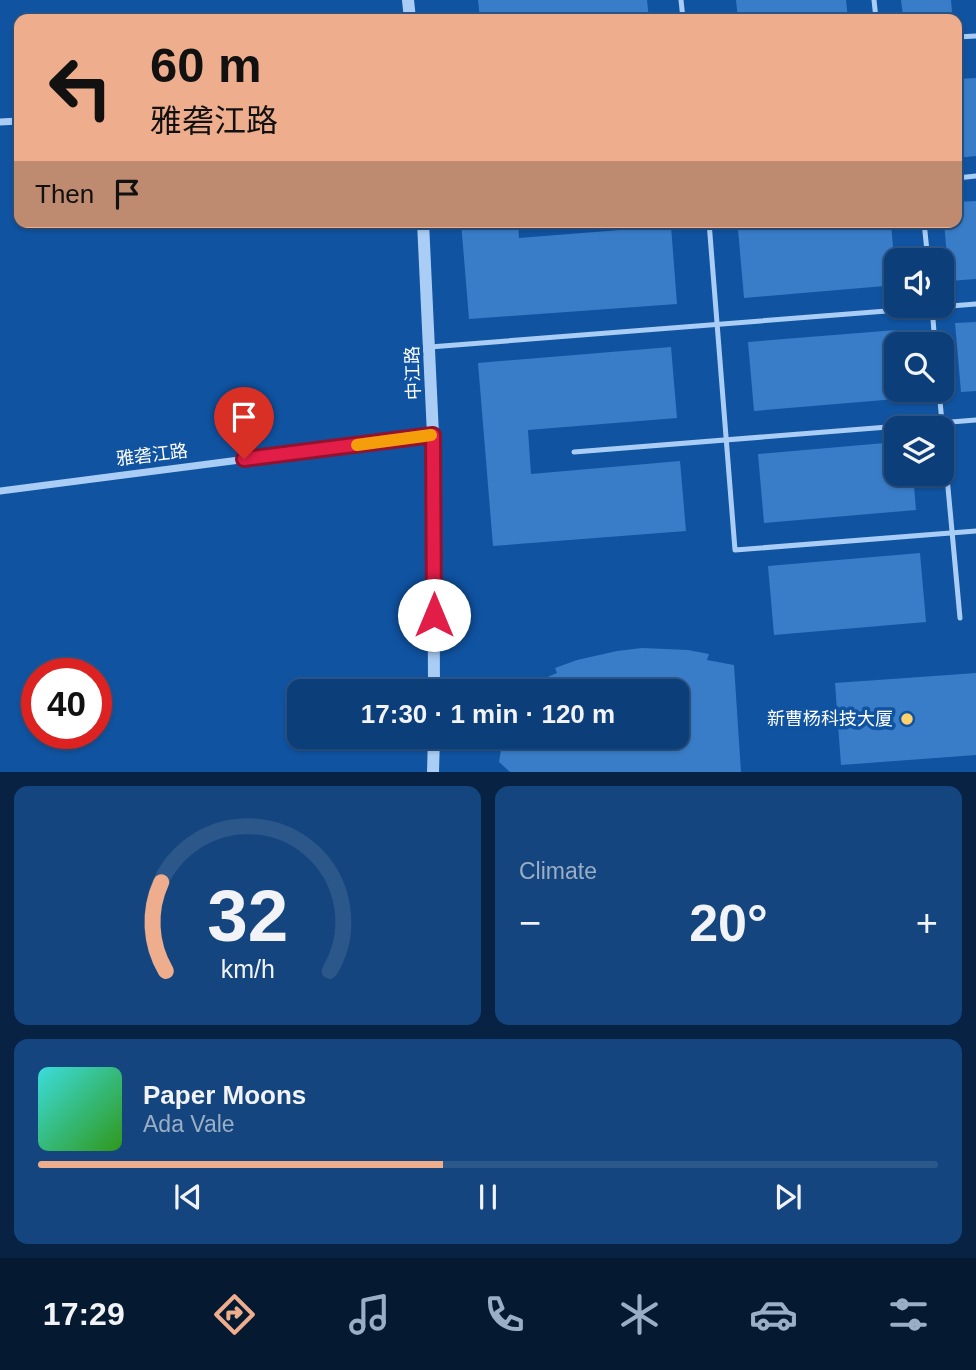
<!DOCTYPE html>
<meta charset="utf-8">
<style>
body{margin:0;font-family:Arial,"Noto Sans SC",sans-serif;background:#15457e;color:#f1f3f6;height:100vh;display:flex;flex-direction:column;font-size:26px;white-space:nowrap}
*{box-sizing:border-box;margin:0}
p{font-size:23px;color:#9aaec6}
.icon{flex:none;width:38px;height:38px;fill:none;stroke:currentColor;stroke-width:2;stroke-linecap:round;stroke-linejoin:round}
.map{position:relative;height:772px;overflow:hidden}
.details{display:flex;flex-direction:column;gap:14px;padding:14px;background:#072243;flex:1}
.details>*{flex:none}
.top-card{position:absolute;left:14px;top:14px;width:948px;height:214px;border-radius:14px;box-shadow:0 2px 5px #0004,0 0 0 2px #2c578a;background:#eead8d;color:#111;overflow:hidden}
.controls{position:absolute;left:884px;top:248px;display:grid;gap:14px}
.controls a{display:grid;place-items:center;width:70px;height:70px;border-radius:14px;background:#0c3e79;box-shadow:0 2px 5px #0004,0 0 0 2px #2c578a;font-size:35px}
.speed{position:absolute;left:21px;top:658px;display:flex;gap:14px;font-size:35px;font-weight:700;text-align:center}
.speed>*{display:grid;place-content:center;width:91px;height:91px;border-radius:50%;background:#0c3e79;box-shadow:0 2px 5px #0004,0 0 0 2px #2c578a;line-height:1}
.speed .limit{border:10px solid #d22;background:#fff;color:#111}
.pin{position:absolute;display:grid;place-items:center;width:60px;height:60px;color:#fff;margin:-72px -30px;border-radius:50% 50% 50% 0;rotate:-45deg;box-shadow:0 0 7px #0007}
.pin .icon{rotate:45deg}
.me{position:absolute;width:77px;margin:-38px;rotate:0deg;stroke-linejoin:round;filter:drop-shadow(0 0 5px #0008)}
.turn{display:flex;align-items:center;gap:24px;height:147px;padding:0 21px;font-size:32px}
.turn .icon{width:91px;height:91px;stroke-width:2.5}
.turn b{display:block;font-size:49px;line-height:60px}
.then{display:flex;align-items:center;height:66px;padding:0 21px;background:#0003;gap:14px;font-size:26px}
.big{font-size:52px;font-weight:700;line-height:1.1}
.details .card{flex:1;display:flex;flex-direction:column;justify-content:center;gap:10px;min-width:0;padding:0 24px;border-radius:14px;background:#15457e}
.details .dial{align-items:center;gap:0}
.dial svg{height:182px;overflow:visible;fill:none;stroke:#2c578a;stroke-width:7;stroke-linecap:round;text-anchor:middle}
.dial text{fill:#f1f3f6;stroke:none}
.song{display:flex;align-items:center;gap:21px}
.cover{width:84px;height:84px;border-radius:10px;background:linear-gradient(135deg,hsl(180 70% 55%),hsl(110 70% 35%))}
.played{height:7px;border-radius:4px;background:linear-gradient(90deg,#eead8d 45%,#2c578a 45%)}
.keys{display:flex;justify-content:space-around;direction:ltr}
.heat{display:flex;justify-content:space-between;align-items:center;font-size:38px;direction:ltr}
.details .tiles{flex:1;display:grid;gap:14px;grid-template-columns:1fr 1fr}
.card:last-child{grid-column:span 2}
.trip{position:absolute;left:287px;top:679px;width:402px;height:70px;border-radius:14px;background:#0c3e79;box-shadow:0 2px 5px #0004,0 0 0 2px #2c578a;font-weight:700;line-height:70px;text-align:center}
.dock{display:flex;height:112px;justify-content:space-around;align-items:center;background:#051930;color:#9aaec6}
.dock .icon{width:49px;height:49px}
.dock .active{color:#eead8d}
.dock b{font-size:32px;color:#f1f3f6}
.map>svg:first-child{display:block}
.building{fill:#397dc8}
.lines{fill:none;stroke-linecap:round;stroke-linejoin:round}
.service{stroke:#a9cdf5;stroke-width:5}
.minor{stroke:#a9cdf5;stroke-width:7}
.tertiary{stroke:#a9cdf5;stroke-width:12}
.route-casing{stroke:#92132f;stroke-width:18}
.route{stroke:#e11d48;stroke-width:12}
.slow{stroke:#f59e0b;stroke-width:12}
.poi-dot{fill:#ffd16d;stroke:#1053a1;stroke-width:2.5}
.labels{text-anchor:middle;stroke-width:7;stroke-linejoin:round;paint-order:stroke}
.street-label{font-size:18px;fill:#fff;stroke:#1053a1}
.poi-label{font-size:18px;fill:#fff;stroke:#1053a1;text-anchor:end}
</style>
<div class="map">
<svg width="976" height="772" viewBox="0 0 976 772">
<rect width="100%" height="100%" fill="#1053a1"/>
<g class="building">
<path d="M 478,0 L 647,0 L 649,19 L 480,19 Z"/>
<path d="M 736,0 L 846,0 L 848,19 L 738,19 Z"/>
<path d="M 901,0 L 951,0 L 952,12 L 903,16 Z"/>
<path d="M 976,78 L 976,156 L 957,158 L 957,79 Z"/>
<path d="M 976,201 L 976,279 L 949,281 L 944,222 L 957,222 L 957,202 Z"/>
<path d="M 461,222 L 518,222 L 519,238 L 671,226 L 677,304 L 469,319 Z"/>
<path d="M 823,222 L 891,222 L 896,285 L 744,298 L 738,229 Z"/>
<path d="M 976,322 L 976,391 L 961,392 L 955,323 Z"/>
<path d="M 896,330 L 896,399 L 754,411 L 748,342 Z"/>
<path d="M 671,347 L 677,418 L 528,430 L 531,474 L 680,461 L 686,531 L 493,546 L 478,363 Z"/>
<path d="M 896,442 L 896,474 L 913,474 L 916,510 L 764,523 L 758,454 Z"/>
<path d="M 920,553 L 926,622 L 774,635 L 768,566 Z"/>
<path d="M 642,648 L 688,650 L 709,654 L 707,660 L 734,665 L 741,772 L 510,772 L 499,762 L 503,737 L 677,737 L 677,691 L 514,691 L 557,673 L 555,668 L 577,660 L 617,651 Z"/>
<path d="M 976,673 L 976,755 L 841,765 L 835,683 Z"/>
</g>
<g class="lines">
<g class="service">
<path d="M 681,0 L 683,19"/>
<path d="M 874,0 L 876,19"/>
<path d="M 957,37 L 976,36"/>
<path d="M 957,178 L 976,176"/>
<path d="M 709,222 L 735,550 L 976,531"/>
<path d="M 924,222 L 928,261"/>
<path d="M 932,306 L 935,345"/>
<path d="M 430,347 L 976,304"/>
<path d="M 939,390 L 960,618"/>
<path d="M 574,452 L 976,420"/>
</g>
<g class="minor">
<path d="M 0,122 L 19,121"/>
<path d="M 0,491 L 433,435"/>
</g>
<g class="tertiary">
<path d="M 408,0 L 410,19"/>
<path d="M 423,222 L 433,435 L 434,691"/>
<path d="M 433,772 L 434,737"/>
</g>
</g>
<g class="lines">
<g class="route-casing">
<path id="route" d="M 244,459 L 433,435 L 434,615"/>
</g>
<use href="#route" class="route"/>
<path class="slow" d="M 357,445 L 431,435"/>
</g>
<circle class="poi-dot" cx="907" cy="719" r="7"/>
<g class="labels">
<g class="street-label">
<text transform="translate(413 373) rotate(-92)" y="6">中江路</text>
<text transform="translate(152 455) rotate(-7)" y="6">雅砻江路</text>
</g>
<g class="poi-label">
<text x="893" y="725">新曹杨科技大厦</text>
</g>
</g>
</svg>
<div class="controls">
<a><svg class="icon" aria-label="sound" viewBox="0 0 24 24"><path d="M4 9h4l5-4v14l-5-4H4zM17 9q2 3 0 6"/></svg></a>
<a><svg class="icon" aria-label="search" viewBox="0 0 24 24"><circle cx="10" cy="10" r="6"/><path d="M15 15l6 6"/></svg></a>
<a><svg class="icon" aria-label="layers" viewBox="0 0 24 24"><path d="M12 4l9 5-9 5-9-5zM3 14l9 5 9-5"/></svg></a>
</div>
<div class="speed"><div class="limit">40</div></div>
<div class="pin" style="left:244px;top:459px;background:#d93025"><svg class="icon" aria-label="arrive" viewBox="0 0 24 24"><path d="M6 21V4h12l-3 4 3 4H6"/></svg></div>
<svg class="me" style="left:434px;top:615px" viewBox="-20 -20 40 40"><circle r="19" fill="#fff"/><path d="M0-13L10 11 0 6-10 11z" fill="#e11d48"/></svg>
<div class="trip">17:30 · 1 min · 120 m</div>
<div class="top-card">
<div class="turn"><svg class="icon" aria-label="left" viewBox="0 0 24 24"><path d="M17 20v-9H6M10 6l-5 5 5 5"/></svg><div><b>60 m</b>雅砻江路</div></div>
<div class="then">Then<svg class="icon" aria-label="arrive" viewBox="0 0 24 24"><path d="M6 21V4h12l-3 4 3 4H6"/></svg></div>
</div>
</div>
<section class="details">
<div class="tiles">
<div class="card dial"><svg viewBox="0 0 100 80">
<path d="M14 69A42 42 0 1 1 86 69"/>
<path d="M14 69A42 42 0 0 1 12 30" stroke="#eead8d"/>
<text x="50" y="56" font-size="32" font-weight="700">32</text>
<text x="50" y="72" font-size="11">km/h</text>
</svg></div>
<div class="card"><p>Climate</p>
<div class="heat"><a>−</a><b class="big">20°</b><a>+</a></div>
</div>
<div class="card">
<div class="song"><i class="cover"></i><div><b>Paper Moons</b><p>Ada Vale</p></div></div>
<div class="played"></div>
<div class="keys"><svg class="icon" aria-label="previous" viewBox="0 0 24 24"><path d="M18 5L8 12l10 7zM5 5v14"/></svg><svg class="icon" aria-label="pause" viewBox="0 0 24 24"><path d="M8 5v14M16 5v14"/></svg><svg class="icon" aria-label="next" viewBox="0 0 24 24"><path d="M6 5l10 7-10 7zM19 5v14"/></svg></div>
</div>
</div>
</section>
<nav class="dock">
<b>17:29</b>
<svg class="icon active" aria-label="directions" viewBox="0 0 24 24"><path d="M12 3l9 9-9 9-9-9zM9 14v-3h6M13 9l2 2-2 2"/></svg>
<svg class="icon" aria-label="music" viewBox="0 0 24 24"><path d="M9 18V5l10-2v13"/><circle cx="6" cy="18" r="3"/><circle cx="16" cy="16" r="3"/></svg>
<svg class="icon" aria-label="phone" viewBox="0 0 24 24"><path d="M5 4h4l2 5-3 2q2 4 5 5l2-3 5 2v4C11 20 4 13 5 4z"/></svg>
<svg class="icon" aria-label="climate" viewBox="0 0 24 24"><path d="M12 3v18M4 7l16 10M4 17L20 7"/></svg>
<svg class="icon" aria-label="car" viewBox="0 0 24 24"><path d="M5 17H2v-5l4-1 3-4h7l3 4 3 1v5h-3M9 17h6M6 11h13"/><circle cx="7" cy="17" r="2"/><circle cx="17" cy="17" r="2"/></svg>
<svg class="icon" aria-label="filters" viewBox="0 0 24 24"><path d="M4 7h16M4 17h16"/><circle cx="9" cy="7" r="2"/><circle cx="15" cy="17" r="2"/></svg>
</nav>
